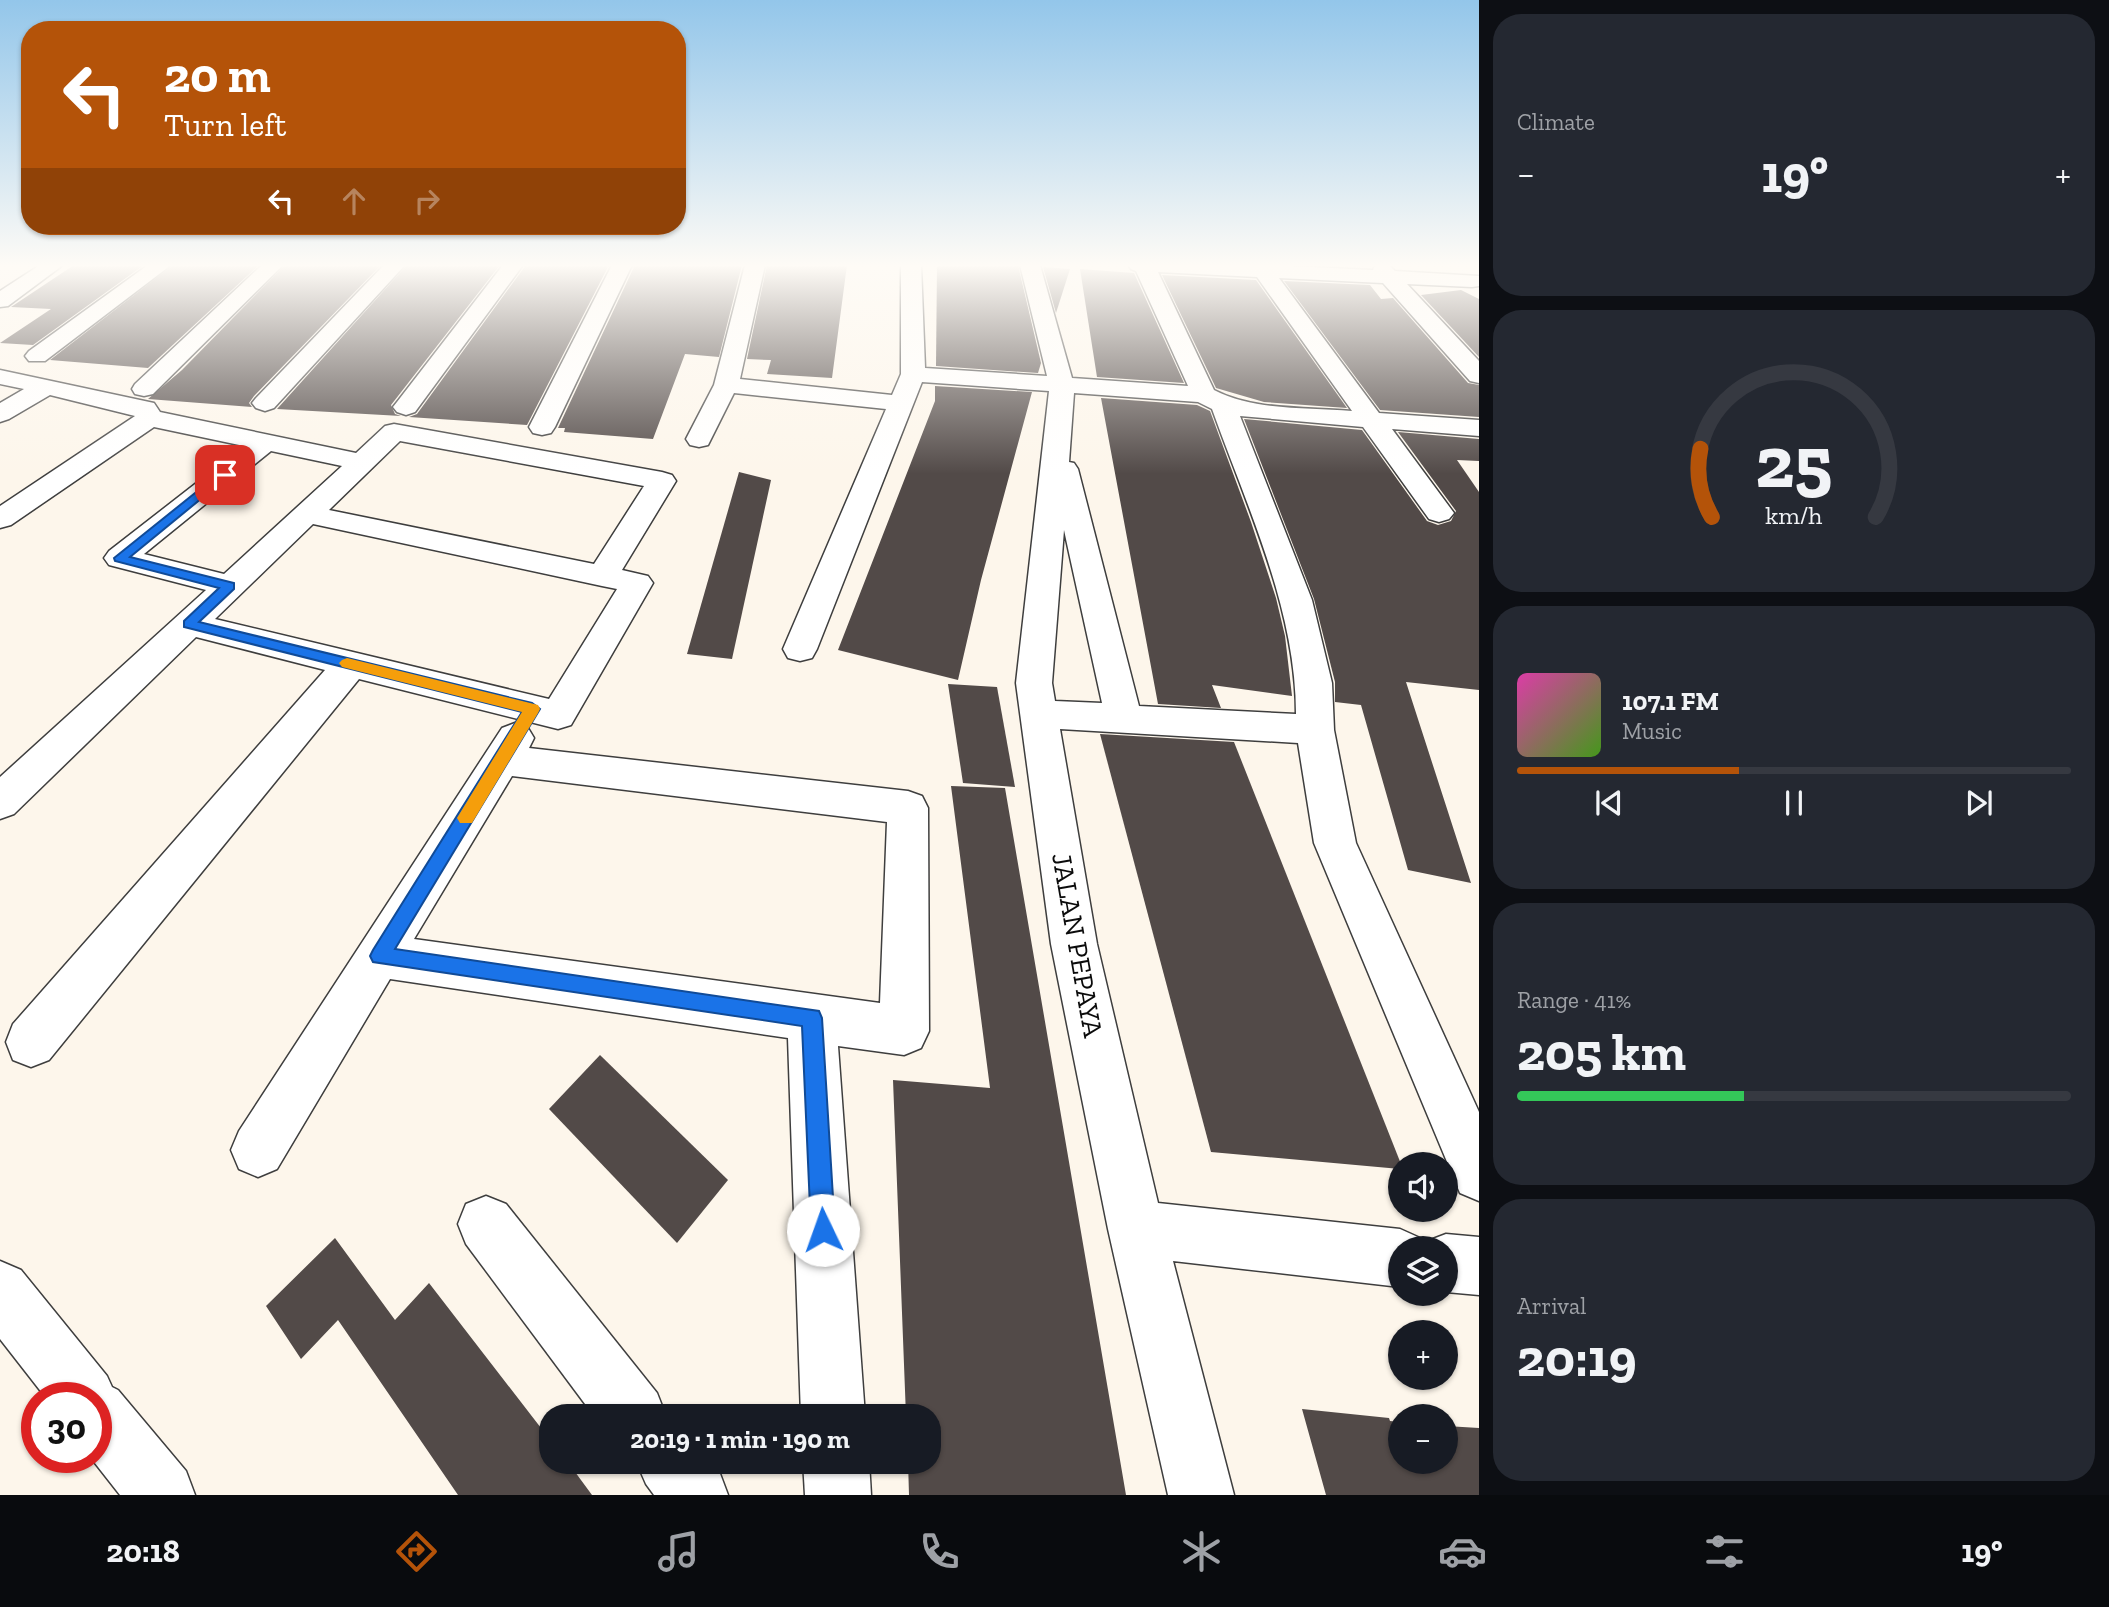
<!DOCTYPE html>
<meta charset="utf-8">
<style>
body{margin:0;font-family:"Zilla Slab",serif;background:#242831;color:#f1f3f6;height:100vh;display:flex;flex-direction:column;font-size:26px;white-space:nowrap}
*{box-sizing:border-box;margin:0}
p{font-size:23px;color:#9ea1a6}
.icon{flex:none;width:38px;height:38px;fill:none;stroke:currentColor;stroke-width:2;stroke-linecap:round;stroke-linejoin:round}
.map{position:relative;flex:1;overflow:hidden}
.side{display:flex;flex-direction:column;gap:14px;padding:14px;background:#0d0f14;width:630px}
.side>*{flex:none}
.hud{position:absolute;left:21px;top:21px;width:665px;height:214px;border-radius:28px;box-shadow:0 2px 5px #0004;background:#b45309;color:#fff;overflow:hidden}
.fabs{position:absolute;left:1388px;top:1152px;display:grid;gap:14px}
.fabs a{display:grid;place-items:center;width:70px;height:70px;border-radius:50%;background:#171b24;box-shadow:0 2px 5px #0004;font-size:35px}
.speed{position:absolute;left:21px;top:1382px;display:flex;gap:14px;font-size:35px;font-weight:700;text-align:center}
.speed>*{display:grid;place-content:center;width:91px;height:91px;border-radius:50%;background:#171b24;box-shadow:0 2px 5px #0004;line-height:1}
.speed .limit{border:10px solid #d22;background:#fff;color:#111}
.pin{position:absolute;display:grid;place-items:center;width:60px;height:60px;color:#fff;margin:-30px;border-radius:14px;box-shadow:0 4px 10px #0006}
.me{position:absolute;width:77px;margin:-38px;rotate:357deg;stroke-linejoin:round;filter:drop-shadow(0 0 5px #0008)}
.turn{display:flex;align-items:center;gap:24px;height:147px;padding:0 28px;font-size:32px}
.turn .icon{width:91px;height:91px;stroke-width:2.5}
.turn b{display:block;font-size:49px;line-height:60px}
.lanes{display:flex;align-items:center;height:66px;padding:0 28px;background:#0003;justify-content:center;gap:35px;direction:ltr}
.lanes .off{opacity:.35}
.big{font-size:52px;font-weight:700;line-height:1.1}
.side .tile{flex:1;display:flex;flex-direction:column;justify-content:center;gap:10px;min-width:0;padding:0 24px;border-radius:28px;background:#242831}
.side .dial{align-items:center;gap:0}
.dial svg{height:182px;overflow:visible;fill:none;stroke:#363941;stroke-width:7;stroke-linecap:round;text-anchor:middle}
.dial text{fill:#f1f3f6;stroke:none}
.song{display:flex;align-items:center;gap:21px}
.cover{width:84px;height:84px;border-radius:10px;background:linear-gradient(135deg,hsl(320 70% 55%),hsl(100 70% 35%))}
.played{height:7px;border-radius:4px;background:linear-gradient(90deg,#b45309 40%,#363941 40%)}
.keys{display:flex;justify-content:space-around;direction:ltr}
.heat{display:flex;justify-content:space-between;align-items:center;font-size:38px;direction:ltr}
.charge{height:10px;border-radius:5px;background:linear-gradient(90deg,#34c759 41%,#363941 0)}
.trip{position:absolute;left:539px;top:1404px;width:402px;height:70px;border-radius:28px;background:#171b24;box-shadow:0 2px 5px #0004;font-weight:700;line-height:70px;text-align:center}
.tab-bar{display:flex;height:112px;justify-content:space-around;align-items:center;background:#090b0e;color:#9ea1a6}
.tab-bar .icon{width:49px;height:49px}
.tab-bar .selected{color:#b45309}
.tab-bar b{font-size:32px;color:#f1f3f6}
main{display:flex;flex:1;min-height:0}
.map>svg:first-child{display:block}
.building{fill:#524a48}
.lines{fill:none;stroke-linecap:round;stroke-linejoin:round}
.minor-casing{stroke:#3e3e3e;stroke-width:3}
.minor{fill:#fff;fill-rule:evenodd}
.route{fill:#1a73e8;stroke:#114b97;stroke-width:2}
.slow{fill:#f59e0b}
.labels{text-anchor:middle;stroke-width:7;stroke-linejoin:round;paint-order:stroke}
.street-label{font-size:28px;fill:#0b0b0b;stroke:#fff}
</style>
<main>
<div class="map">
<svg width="1479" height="1495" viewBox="0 0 1479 1495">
<rect width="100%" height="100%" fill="#fdf6eb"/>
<g class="building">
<path d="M 74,265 L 144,265 L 33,345 L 0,343 L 51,309 L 11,307 Z"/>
<path d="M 173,265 L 259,265 L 148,368 L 50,360 Z"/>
<path d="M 285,265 L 381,265 L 254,396 L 249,403 L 252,407 L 148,399 L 182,370 Z"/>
<path d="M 407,265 L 500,265 L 391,405 L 395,414 L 401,416 L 277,409 Z"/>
<path d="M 526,265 L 609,265 L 527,425 L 409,417 L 417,414 Z"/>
<path d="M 635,265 L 742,265 L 719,357 L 685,354 L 653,439 L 564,432 L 565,428 L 558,428 Z"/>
<path d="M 767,265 L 847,265 L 832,378 L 767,374 L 771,360 L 747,359 Z"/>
<path d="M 937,265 L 1018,265 L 1041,363 L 1038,373 L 936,366 Z"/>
<path d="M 1043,267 L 1070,269 L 1056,313 Z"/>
<path d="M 1080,269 L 1134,273 L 1184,383 L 1097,377 Z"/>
<path d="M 1162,275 L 1256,280 L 1347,408 L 1264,402 L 1216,388 Z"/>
<path d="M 1284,281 L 1370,285 L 1381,299 L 1393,298 L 1468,383 L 1479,385 L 1479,417 L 1380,410 Z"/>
<path d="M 1461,290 L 1479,299 L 1479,357 L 1421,295 Z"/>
<path d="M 935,386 L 1032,392 L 981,580 L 958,680 L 838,650 L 935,401 Z"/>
<path d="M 1101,398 L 1197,405 L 1210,411 L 1251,522 L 1276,598 L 1285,636 L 1292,696 L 1212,685 L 1221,708 L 1158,704 Z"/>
<path d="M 1244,419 L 1362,430 L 1427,521 L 1438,525 L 1451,521 L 1456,511 L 1398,432 L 1479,439 L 1479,461 L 1457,460 L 1479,492 L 1479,690 L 1406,682 L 1471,883 L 1408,870 L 1361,705 L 1335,702 L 1335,682 L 1314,599 Z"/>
<path d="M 739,472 L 771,480 L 732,659 L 687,654 Z"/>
<path d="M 948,684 L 997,687 L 1015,787 L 963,783 Z"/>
<path d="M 1100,734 L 1234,742 L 1401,1164 L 1400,1169 L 1211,1152 Z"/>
<path d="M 951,786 L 1005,788 L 1126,1495 L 909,1495 L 908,1461 L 929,1461 L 929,1416 L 906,1416 L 893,1080 L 990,1088 Z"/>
<path d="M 600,1055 L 728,1180 L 677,1243 L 549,1109 Z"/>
<path d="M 335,1238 L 395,1320 L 429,1283 L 551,1441 L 551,1461 L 567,1461 L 592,1495 L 458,1495 L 338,1320 L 301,1359 L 266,1306 Z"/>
<path d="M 1302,1409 L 1389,1418 L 1390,1421 L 1400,1422 L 1400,1461 L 1446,1461 L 1446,1426 L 1479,1428 L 1479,1495 L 1326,1495 Z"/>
</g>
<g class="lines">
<g class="minor-casing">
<g id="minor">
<path d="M 40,265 L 63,265 L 8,306 L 0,307 L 0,291 Z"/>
<path d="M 148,265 L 171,265 L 45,361 L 29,361 L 25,356 L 29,351 Z"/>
<path d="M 262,265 L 283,265 L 153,394 L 144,396 L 135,394 L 132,389 L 135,384 Z"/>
<path d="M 384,265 L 405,265 L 274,408 L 265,411 L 256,408 L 252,403 L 256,398 Z"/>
<path d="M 503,265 L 523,265 L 415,412 L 406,415 L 397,412 L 393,407 L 397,402 Z"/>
<path d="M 612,265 L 632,265 L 555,427 L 551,433 L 542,435 L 533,433 L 529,427 Z"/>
<path d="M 745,265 L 765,265 L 740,379 L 892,395 L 901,374 L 901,265 L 921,265 L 925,368 L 1047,376 L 1020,265 L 1040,265 L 1072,378 L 1188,386 L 1136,271 L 1131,269 L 1128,265 L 1269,265 L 1373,270 L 1375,265 L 1389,265 L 1395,271 L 1479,276 L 1479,286 L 1472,287 L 1407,284 L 1479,361 L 1479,383 L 1470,381 L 1383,283 L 1279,278 L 1379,413 L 1479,420 L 1479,436 L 1392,429 L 1454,513 L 1449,519 L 1439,522 L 1429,519 L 1363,427 L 1240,416 L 1312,600 L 1332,683 L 1334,730 L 1356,843 L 1479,1112 L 1479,1201 L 1460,1193 L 1314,843 L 1298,743 L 1060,729 L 1097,944 L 1158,1203 L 1400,1229 L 1420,1238 L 1424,1246 L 1425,1242 L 1446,1234 L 1479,1237 L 1479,1295 L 1446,1292 L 1446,1248 L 1400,1248 L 1400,1287 L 1173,1261 L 1234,1495 L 1168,1495 L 1108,1229 L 1051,944 L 1016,683 L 1049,391 L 922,382 L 817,649 L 812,658 L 800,661 L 788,658 L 783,649 L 886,409 L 734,393 L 708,445 L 699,447 L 690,445 L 686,439 L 714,385 ZM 1158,272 L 1257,277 L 1352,411 C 1307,407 1255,411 1214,390 ZM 1074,393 L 1198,402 L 1212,409 C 1247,507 1296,609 1296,714 L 1139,706 L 1078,469 L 1074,463 L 1069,462 ZM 1064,530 L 1102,703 L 1055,701 L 1052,683 Z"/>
<path d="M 0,370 L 154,403 L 160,412 L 356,453 L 385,426 L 394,424 L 662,472 L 672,475 L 676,481 L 622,570 L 648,576 L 653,583 L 571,725 L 558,729 L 359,679 L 49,1060 L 31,1067 L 13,1060 L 6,1042 L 13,1024 L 325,670 L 196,637 L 14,814 L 0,819 L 0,777 L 206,590 L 109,565 L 104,558 L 109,551 L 244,446 L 154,427 L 11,525 L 0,528 L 0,506 L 135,416 L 50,395 L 9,419 L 0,422 L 0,403 L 24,389 L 0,384 ZM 400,441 L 644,486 L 594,564 L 329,510 ZM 271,451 L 342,466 L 224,574 L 144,554 ZM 313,524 L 602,586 L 617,589 L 549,699 L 215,619 Z"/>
<path d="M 515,723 L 528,728 L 534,738 L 529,748 L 908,791 L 922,796 L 928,808 L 929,1031 L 921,1048 L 904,1055 L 838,1046 L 865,1416 L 801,1416 L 788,1038 L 390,979 L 277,1169 L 258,1177 L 239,1169 L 231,1150 L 239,1131 L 502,728 ZM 512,776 L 887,822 L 880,1003 L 414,939 Z"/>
<path d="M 486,1196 L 506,1204 L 657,1393 L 666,1416 L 594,1416 L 466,1244 L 458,1224 L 466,1204 Z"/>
<path d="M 0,1261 L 21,1270 L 107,1376 L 112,1387 L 118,1390 L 186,1471 L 195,1495 L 120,1495 L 91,1458 L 96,1458 L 96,1398 L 46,1398 L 0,1339 Z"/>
<path d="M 636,1461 L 711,1461 L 719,1471 L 728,1495 L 654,1495 L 646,1484 Z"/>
<path d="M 803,1461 L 869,1461 L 871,1495 L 805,1495 Z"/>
</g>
</g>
<use href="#minor" class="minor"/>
</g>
<linearGradient id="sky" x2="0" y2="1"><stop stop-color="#93c6ea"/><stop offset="0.56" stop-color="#fefbf6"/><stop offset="1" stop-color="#fefbf6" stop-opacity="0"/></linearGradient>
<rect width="1479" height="474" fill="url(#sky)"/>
<path class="route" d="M 220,473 L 230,475 L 130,557 L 234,583 L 234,589 L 199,622 L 532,703 L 540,709 L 395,949 L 819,1011 L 822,1018 L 835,1230 L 831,1238 L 823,1242 L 815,1238 L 811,1230 L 802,1026 L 373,962 L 370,956 L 373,950 L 522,712 L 184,627 L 184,621 L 219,588 L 115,561 L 114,558 Z"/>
<path class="slow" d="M 347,658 L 538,705 L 540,709 L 538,713 L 472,823 L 460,823 L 457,818 L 522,712 L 342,667 L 339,663 L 342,660 Z"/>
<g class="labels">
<g class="street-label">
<text transform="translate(1078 945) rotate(80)" y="10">JALAN PEPAYA</text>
</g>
</g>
</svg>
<div class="fabs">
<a><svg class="icon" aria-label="sound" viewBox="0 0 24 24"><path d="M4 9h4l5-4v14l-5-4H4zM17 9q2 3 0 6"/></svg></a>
<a><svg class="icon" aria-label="layers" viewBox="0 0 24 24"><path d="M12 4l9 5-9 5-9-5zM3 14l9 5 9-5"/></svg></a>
<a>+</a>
<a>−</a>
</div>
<div class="speed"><div class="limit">30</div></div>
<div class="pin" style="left:225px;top:475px;background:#d93025"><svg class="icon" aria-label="arrive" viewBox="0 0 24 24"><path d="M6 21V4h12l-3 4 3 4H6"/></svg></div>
<svg class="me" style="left:823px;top:1230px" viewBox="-20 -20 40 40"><circle r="19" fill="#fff"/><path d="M0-13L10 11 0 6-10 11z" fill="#1a73e8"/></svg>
<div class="trip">20:19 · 1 min · 190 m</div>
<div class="hud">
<div class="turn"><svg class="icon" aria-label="left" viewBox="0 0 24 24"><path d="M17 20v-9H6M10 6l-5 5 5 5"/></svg><div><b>20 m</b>Turn left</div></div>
<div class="lanes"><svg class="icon" aria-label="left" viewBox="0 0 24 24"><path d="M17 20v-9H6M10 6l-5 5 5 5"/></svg><svg class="icon off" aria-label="ahead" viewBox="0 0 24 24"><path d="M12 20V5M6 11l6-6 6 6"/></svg><svg class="icon off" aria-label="right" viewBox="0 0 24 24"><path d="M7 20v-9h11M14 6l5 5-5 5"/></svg></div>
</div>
</div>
<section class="side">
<div class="tile"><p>Climate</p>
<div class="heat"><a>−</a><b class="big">19°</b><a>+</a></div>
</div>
<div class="tile dial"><svg viewBox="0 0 100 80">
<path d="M14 69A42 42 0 1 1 86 69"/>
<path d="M14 69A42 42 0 0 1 9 39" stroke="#b45309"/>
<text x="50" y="56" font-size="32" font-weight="700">25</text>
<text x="50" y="72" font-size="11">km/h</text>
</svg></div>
<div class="tile">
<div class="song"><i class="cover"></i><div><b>107.1 FM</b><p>Music</p></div></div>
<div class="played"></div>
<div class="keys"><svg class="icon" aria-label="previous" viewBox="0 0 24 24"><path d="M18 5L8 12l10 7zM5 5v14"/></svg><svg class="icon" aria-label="pause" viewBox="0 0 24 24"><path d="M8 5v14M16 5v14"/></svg><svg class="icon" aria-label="next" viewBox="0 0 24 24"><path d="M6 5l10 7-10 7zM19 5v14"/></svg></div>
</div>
<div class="tile"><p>Range · 41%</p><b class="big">205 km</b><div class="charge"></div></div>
<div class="tile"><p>Arrival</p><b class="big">20:19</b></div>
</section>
</main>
<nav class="tab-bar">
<b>20:18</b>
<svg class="icon selected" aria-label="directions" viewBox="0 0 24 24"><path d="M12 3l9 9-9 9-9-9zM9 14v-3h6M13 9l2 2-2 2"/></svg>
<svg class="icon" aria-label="music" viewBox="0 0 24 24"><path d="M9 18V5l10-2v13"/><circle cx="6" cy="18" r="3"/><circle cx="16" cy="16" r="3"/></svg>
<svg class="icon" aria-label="phone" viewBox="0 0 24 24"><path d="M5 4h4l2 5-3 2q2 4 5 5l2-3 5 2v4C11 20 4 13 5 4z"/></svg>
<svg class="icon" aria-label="climate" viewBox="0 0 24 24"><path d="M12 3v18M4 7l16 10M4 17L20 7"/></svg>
<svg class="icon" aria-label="car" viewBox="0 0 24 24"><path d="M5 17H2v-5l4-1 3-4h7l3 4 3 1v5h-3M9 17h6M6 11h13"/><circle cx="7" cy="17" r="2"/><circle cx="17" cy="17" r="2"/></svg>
<svg class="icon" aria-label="filters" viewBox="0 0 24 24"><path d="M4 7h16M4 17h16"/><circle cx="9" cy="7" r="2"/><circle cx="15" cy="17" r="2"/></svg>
<b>19°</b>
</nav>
